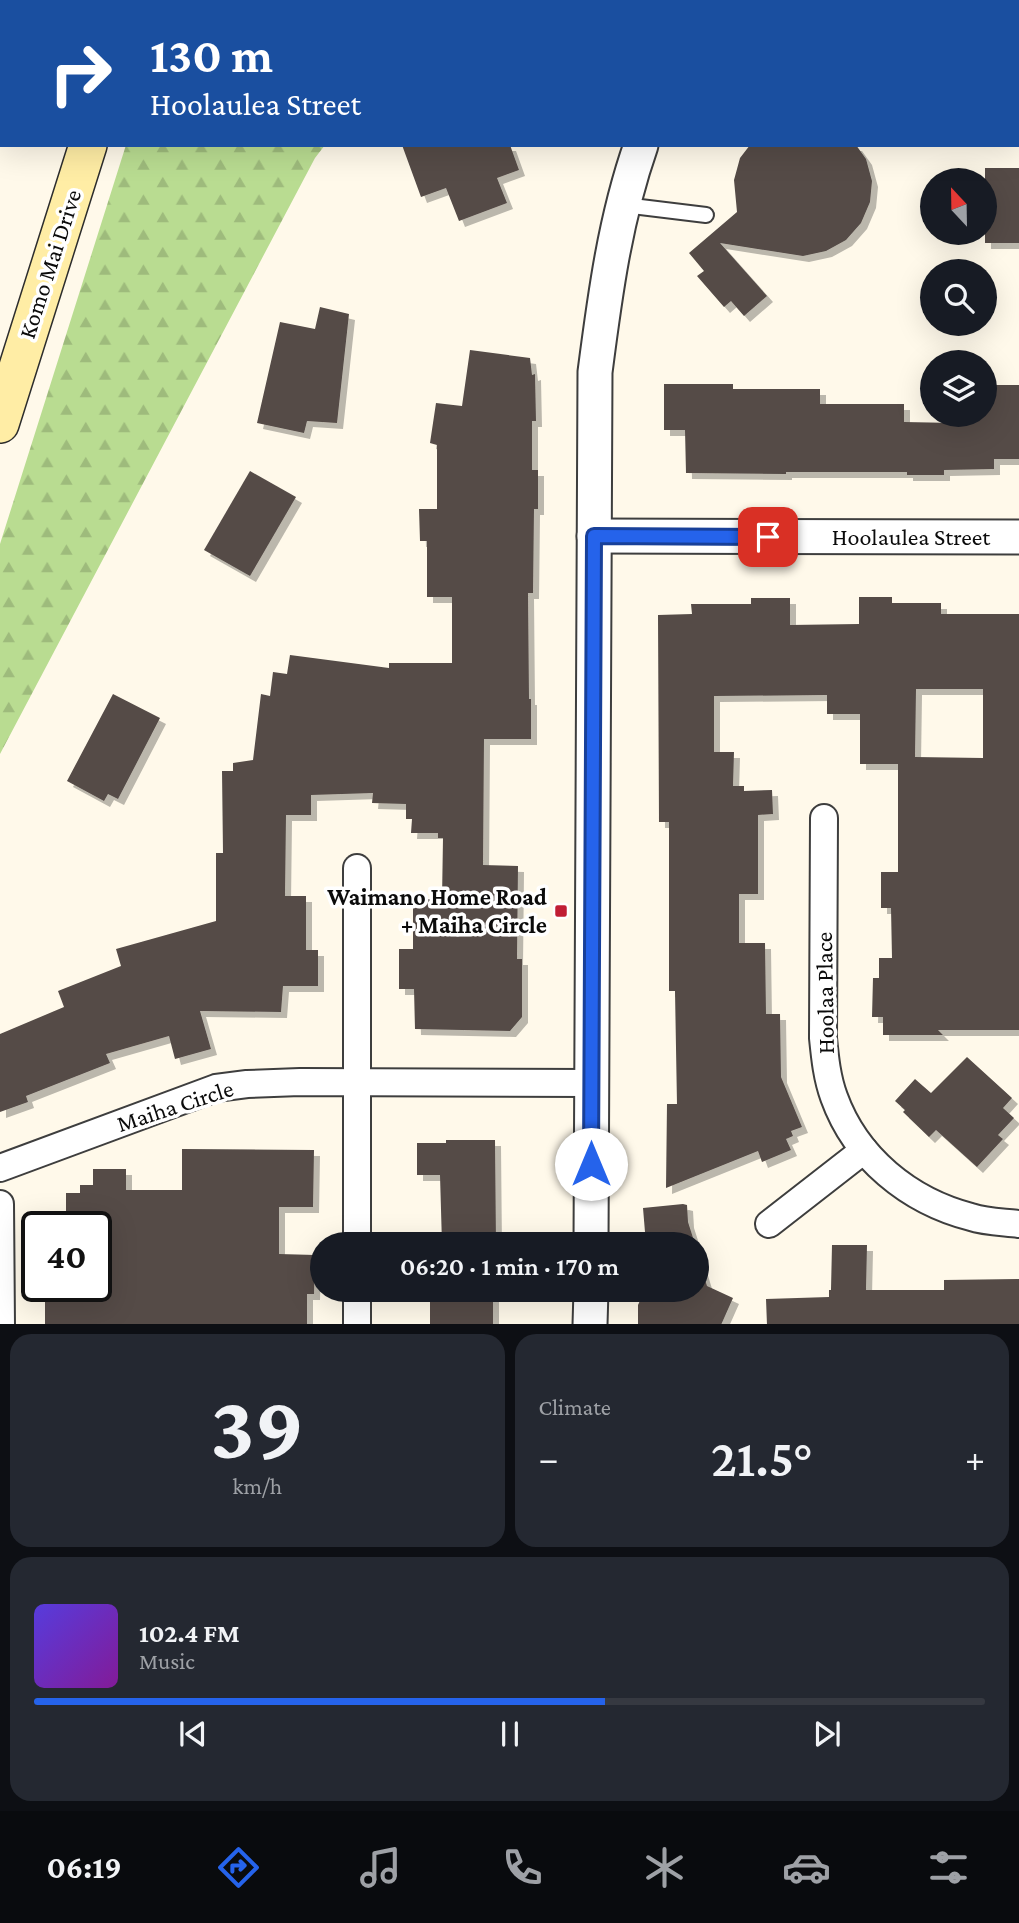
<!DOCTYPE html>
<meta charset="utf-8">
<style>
body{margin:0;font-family:"Crimson Pro",serif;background:#242831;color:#f1f3f6;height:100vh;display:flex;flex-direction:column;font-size:26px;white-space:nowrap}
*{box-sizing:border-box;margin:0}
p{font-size:23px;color:#9ea1a6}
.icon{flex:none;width:38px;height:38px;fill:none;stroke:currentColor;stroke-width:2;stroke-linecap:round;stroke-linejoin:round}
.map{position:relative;height:1324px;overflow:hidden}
.panel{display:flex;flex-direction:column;gap:10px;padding:10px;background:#0d0f14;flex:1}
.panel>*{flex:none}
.banner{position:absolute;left:0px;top:0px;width:1020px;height:147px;box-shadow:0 7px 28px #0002;background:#1a4fa0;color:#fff;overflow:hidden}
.needle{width:46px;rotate:338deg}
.buttons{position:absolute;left:920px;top:168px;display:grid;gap:14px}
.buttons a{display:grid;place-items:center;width:77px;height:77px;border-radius:50%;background:#171b24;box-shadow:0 7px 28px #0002;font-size:35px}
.speed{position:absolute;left:21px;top:1211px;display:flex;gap:14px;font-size:35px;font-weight:700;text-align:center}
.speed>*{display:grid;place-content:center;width:91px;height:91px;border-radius:50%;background:#171b24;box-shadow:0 7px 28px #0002;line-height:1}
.speed .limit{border:4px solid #111;border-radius:10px;background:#fff;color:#111}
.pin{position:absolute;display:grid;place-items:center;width:60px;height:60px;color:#fff;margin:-30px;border-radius:14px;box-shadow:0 4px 10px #0006}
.me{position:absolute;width:77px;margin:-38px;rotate:0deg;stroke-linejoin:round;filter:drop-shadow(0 0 5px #0008)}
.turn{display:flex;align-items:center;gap:24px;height:147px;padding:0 35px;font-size:32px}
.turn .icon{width:91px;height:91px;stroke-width:2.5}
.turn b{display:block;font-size:49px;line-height:60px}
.big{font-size:52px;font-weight:600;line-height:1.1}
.panel .tile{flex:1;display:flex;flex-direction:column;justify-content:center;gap:10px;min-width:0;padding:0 24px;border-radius:21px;background:#242831}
.panel .dial{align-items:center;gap:0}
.dial b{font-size:91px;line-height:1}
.song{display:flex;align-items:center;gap:21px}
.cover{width:84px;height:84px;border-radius:10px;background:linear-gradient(135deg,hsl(250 70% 55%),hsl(290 70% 35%))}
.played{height:7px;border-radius:4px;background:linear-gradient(90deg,#2563eb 60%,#363941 60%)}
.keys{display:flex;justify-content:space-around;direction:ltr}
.heat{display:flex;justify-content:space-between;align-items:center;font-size:38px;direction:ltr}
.panel .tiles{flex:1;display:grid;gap:10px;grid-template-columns:1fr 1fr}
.tile:last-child{grid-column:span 2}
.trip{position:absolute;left:310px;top:1232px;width:399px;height:70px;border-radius:35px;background:#171b24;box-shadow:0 7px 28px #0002;font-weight:600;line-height:70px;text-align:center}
.tab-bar{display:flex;height:112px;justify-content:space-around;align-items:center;background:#090b0e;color:#9ea1a6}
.tab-bar .icon{width:49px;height:49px}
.tab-bar .current{color:#2563eb}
.tab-bar b{font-size:32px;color:#f1f3f6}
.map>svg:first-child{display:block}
.forest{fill:url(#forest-firs)}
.building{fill:#544b47;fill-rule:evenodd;filter:url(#shadow)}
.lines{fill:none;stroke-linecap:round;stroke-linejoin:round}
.service-casing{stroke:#3e3e3e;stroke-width:18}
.minor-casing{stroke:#3e3e3e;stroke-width:30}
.tertiary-casing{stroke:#3e3e3e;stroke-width:37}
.secondary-casing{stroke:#2d2d2d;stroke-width:40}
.service{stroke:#fff;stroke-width:14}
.minor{stroke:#fff;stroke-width:26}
.tertiary{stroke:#fff;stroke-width:33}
.secondary{stroke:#ffeda5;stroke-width:37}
.route-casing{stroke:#184099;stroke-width:18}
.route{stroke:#2563eb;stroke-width:12}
.poi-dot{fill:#c11e35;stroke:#fff;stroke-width:2.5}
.labels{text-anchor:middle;stroke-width:7;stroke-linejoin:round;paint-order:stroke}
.street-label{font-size:24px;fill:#0b0b0b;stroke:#fff}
.poi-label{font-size:24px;font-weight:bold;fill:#0b0b0b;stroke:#fff;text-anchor:end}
</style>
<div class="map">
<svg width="1019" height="1325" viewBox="0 0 1019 1325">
<defs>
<pattern id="forest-firs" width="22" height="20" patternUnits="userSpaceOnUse" patternTransform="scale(1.75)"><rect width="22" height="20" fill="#b9dc91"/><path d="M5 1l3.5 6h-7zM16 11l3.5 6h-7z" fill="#9ebb7c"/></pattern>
<filter id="shadow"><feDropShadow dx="6" dy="6" stdDeviation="0" flood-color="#0004"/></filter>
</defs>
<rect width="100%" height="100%" fill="#fff9ea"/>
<g class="forest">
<path d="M 172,0 L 439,0 L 172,2 Z"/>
<path d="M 126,145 L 325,145 L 315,158 L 0,754 L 0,544 Z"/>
</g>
<g class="building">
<path d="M 402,145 L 510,145 L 519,170 L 497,178 L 507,203 L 459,221 L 446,188 L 421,197 Z"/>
<path d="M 750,145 L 856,145 L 866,159 L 872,181 L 870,202 L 861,223 L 846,240 L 826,251 L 803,256 L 720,243 L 767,296 L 744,316 L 731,301 L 724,307 L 697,276 L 704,271 L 689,253 L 737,212 L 734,180 L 740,158 Z"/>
<rect x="985" y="168" width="34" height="75"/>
<path d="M 320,307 L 349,314 L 337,423 L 307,421 L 304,433 L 257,423 L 280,322 L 315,329 Z"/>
<path d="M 470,350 L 530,358 L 532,375 L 535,374 L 536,421 L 532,421 L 532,470 L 538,470 L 538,509 L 534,509 L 533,593 L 528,593 L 529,699 L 531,699 L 531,739 L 484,739 L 483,865 L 518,866 L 517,959 L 522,959 L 522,1017 L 510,1031 L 415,1029 L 414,989 L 399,989 L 399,949 L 413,949 L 413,899 L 442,899 L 443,838 L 438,838 L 438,833 L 411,833 L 412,819 L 406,819 L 406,804 L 372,803 L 373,793 L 311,795 L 311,815 L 286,815 L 285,896 L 306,896 L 306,950 L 318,950 L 318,986 L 283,986 L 281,1012 L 200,1011 L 211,1049 L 175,1059 L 169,1036 L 106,1054 L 110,1063 L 26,1096 L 28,1102 L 0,1112 L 0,1034 L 64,1007 L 58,991 L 121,966 L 116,949 L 216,921 L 216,853 L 223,853 L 222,771 L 233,771 L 233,763 L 253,760 L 261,694 L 270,696 L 273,672 L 287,674 L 290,655 L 389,668 L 389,663 L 452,663 L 452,597 L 427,597 L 427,541 L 420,541 L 419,509 L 437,509 L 437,445 L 430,443 L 436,403 L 462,406 Z"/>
<path d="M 664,384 L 733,384 L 733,389 L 820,389 L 820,404 L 904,404 L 904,422 L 955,423 L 955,415 L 985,415 L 985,385 L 1019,385 L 1019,459 L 994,459 L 994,469 L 944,470 L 944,475 L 907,475 L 907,472 L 786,472 L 786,474 L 686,473 L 685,430 L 664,430 Z"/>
<path d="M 250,471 L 296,497 L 250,576 L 204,550 Z"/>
<path d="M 859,597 L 892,597 L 892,603 L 941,603 L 941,614 L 1019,614 L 1019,1030 L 938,1030 L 943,1035 L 883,1035 L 883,1017 L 872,1017 L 873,978 L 879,978 L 879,958 L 892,958 L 891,908 L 881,908 L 881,872 L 898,872 L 898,764 L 860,764 L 860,714 L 827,714 L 827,695 L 714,696 L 714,752 L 734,752 L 733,786 L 744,786 L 744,791 L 772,790 L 773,814 L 758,815 L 758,894 L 739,894 L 739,943 L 765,943 L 766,1014 L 780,1014 L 781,1077 L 802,1127 L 791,1131 L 793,1136 L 786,1139 L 791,1150 L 762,1162 L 758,1151 L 666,1188 L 667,1104 L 677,1104 L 675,991 L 669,991 L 669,822 L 659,822 L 658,615 L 692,614 L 691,604 L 751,604 L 751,598 L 790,598 L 790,625 L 859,624 ZM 916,689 L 983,689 L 983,758 L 915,757 Z"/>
<path d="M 113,694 L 160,718 L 118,799 L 108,794 L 104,801 L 67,781 Z"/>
<path d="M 967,1057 L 1012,1098 L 1003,1108 L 1014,1118 L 998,1135 L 1003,1139 L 977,1167 L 936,1130 L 929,1137 L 903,1112 L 905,1110 L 895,1101 L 915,1079 L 931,1093 Z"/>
<path d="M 446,1140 L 495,1140 L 496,1244 L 442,1244 L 440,1175 L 417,1175 L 417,1143 L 446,1143 Z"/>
<path d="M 182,1149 L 314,1150 L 313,1207 L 279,1207 L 279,1254 L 315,1255 L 314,1294 L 307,1294 L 307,1325 L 45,1325 L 45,1296 L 77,1296 L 77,1286 L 96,1286 L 96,1227 L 77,1227 L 77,1223 L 66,1223 L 66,1193 L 80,1193 L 80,1185 L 93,1185 L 93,1169 L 126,1169 L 126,1190 L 182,1190 Z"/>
<path d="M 683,1204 L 687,1205 L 688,1222 L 695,1244 L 646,1244 L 643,1208 Z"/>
<path d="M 832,1245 L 867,1245 L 866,1290 L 944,1290 L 944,1280 L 1019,1279 L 1019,1325 L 767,1325 L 766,1299 L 829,1297 L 829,1290 L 831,1290 Z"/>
<path d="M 696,1250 L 707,1286 L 733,1298 L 721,1325 L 638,1325 L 638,1305 L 645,1290 L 696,1290 Z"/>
<rect x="430" y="1290" width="63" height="35"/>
</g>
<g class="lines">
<g class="service-casing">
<path id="service" d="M 624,205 L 706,215"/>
</g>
<g class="minor-casing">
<g id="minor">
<path d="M 824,818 L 823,1038 C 825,1058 827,1078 834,1097 C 856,1158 909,1201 971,1217 C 986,1222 1003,1222 1019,1224"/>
<path d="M 357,868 L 357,1244"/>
<path d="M 0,1168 L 216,1088 L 247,1084 L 300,1082 L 592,1083"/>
<path d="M 0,1204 L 1,1325"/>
<path d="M 769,1224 L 864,1150"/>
<path d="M 357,1325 L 357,1290"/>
</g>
</g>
<g class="tertiary-casing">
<g id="tertiary">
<path d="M 702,2 L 702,0"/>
<path d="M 594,536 L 1019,537"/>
<path d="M 591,1244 L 595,372 C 605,295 615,219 641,145"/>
<path d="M 590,1325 L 591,1290"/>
</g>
</g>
<g class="secondary-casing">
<g id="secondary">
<path d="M 135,2 L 135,0"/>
<path d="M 0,424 L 88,145"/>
</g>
</g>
<use href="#service" class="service"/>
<use href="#minor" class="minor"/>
<use href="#tertiary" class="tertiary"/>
<use href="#secondary" class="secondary"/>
</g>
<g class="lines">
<g class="route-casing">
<path id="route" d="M 591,1164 L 594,536 L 768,537"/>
</g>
<use href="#route" class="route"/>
</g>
<rect class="poi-dot" x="554" y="904" width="14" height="14" rx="3.5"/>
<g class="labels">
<g class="street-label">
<text transform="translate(50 264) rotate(-72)" y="8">Komo Mai Drive</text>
<text x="911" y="545">Hoolaulea Street</text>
<text transform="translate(825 993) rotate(-91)" y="8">Hoolaa Place</text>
<text transform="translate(175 1106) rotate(-18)" y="8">Maiha Circle</text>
</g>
<g class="poi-label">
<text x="547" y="905">Waimano Home Road<tspan x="547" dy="28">+ Maiha Circle</tspan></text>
</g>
</g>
</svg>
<div class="buttons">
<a><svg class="needle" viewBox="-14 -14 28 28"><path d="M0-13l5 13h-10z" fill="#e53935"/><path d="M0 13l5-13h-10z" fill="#9ea1a6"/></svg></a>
<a><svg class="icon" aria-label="search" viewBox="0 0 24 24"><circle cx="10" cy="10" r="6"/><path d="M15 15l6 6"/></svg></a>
<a><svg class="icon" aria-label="layers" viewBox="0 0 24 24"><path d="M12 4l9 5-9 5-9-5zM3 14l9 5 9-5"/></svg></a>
</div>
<div class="speed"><div class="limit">40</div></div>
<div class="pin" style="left:768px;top:537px;background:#d93025"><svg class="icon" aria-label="arrive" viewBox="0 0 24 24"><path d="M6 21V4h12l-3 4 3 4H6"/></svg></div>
<svg class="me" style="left:591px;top:1164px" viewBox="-20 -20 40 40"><circle r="19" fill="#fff"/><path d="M0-13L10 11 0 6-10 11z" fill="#2563eb"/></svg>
<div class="trip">06:20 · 1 min · 170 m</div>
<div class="banner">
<div class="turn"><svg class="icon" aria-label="right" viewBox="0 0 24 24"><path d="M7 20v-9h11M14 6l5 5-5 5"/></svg><div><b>130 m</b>Hoolaulea Street</div></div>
</div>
</div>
<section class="panel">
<div class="tiles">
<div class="tile dial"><b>39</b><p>km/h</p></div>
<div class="tile"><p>Climate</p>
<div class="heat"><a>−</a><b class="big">21.5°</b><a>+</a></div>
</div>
<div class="tile">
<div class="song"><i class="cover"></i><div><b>102.4 FM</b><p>Music</p></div></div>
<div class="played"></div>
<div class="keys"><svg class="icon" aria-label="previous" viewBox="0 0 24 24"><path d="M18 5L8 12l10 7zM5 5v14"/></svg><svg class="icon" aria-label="pause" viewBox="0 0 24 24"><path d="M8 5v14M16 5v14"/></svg><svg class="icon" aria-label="next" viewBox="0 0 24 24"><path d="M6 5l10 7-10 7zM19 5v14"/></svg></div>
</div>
</div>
</section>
<nav class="tab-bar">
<b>06:19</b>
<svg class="icon current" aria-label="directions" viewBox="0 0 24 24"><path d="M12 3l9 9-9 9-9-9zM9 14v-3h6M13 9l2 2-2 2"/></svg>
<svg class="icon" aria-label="music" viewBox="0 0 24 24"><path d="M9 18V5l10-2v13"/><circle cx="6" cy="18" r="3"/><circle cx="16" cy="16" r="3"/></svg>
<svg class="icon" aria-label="phone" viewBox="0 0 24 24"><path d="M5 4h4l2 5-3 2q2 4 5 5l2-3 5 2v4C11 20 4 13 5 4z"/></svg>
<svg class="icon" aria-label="climate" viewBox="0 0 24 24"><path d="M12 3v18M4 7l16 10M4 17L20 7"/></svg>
<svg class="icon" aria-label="car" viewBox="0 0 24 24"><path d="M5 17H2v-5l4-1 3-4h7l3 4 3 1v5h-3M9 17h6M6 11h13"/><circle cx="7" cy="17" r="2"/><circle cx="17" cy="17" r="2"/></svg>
<svg class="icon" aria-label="filters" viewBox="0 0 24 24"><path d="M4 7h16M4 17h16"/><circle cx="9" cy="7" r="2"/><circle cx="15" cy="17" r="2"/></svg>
</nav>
